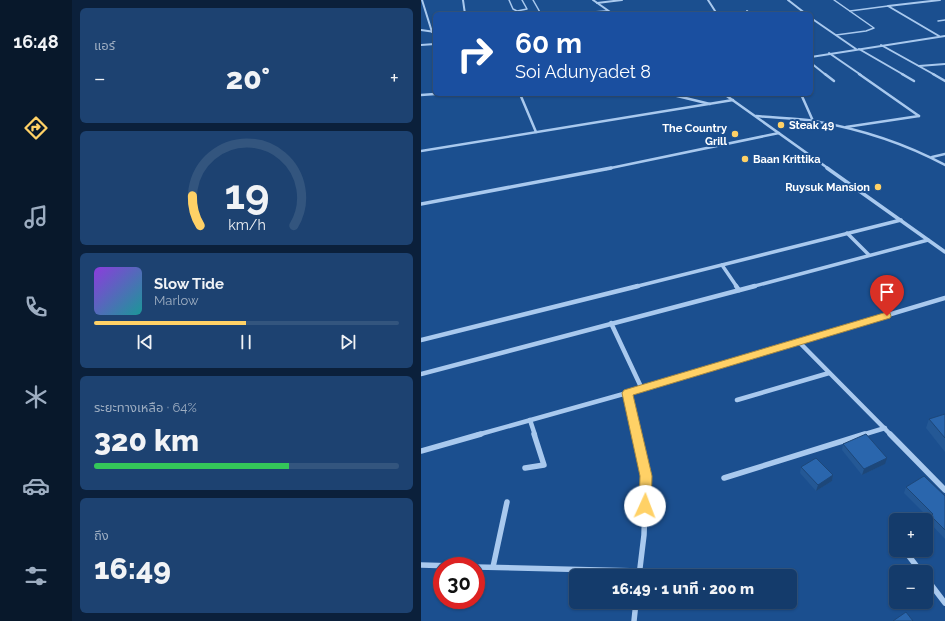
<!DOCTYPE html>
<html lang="th">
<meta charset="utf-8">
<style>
body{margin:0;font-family:Raleway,"Noto Sans Thai",sans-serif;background:#1d4271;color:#f1f3f6;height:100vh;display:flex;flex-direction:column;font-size:15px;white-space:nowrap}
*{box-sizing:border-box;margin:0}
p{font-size:13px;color:#9dadc1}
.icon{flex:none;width:22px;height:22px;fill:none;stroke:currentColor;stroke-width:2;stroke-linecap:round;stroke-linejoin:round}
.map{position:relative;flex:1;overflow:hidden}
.side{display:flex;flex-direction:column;gap:8px;padding:8px;background:#0b203b;width:349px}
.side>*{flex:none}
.top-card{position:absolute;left:12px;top:12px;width:380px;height:84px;border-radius:6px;box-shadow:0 1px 3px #0004,0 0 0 1px #33557e;background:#1a4fa0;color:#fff;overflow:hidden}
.tools{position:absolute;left:468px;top:513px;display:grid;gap:8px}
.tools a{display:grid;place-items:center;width:44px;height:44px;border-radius:6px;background:#143b6b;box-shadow:0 1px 3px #0004,0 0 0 1px #33557e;font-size:20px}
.speed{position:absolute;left:12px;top:557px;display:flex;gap:8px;font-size:20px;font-weight:700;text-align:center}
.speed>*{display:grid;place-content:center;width:52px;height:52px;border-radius:50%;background:#143b6b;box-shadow:0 1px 3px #0004,0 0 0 1px #33557e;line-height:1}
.speed .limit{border:6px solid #d22;background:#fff;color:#111}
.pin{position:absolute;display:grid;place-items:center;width:34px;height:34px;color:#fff;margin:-41px -17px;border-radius:50% 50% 50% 0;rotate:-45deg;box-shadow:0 0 4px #0007}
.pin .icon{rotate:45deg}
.me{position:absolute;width:44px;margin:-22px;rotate:2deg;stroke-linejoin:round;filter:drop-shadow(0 0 3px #0008)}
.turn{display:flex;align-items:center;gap:14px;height:84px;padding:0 16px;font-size:18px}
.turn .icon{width:52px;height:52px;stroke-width:2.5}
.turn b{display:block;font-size:28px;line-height:34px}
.big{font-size:30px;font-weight:800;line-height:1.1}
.side .tile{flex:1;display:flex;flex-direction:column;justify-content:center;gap:6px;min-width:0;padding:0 14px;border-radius:6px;background:#1d4271}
.side .dial{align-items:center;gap:0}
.dial svg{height:104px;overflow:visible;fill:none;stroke:#33557e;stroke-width:7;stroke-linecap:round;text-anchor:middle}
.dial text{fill:#f1f3f6;stroke:none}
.song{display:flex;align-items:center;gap:12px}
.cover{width:48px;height:48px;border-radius:6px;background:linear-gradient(135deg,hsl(270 70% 55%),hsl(180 70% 35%))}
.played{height:4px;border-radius:2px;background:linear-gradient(90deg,#ffd166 50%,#33557e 50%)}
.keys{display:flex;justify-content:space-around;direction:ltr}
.heat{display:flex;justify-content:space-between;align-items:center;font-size:22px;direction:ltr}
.charge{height:6px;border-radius:3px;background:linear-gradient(90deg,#34c759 64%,#33557e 0)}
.trip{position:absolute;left:148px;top:569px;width:228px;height:40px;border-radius:6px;background:#143b6b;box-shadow:0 1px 3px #0004,0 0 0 1px #33557e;font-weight:800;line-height:40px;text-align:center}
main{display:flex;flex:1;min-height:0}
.menu{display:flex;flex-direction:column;width:72px;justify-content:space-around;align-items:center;background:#08182b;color:#9dadc1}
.menu .icon{width:28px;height:28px}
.menu .current{color:#ffd166}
.menu b{font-size:18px;color:#f1f3f6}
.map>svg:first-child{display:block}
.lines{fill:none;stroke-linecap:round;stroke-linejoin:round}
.service{stroke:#a9c9ee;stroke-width:1.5}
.minor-far4{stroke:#a9c9ee;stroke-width:2}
.minor-far3{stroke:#a9c9ee;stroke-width:2.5}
.minor-far2{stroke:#a9c9ee;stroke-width:3.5}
.minor-far1{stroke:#a9c9ee;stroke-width:4.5}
.minor{stroke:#a9c9ee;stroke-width:5.5}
.wall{fill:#245895}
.shaded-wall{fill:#1d4779}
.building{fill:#2a66ad;stroke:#1d4779}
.route{fill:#ffd166;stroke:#a68842}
.poi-dot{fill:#ffd166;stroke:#1b4f8f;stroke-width:1.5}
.labels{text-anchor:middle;stroke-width:4;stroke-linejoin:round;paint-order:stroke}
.far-poi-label{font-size:11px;font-weight:bold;fill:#fff;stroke:#1b4f8f;text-anchor:start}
</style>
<main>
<nav class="menu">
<b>16:48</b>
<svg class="icon current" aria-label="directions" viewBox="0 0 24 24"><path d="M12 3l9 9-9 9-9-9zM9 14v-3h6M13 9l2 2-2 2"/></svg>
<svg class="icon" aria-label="music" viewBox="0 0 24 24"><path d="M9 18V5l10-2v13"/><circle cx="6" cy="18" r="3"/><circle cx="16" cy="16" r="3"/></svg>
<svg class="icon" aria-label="phone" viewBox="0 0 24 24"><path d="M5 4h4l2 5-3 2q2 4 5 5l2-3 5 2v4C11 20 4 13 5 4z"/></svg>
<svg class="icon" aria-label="climate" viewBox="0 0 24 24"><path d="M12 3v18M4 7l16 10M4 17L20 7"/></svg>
<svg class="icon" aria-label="car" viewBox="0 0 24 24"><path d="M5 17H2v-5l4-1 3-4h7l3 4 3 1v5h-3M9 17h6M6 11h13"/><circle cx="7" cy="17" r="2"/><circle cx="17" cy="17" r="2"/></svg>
<svg class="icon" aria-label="filters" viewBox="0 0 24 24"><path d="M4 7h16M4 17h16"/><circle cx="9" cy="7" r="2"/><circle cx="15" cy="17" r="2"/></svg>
</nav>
<section class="side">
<div class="tile"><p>แอร์</p>
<div class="heat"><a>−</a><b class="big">20°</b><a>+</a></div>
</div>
<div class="tile dial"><svg viewBox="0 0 100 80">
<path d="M14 69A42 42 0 1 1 86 69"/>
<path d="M14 69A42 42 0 0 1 8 46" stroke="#ffd166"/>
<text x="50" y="56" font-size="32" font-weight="700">19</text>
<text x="50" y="72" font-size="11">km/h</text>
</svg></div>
<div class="tile">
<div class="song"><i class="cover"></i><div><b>Slow Tide</b><p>Marlow</p></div></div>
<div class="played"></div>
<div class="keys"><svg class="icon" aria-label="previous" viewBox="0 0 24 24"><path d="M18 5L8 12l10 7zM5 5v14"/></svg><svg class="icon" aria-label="pause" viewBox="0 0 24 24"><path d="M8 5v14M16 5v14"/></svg><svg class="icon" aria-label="next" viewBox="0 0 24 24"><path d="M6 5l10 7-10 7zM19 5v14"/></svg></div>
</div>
<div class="tile"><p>ระยะทางเหลือ · 64%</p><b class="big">320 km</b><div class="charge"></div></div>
<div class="tile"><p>ถึง</p><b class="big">16:49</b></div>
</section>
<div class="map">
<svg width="524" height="621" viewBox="0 0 524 621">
<rect width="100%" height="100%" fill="#1b4f8f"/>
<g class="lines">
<g class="service">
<path d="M 88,0 L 92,9 L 96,11 L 106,9 L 101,0"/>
<path d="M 112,0 L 120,14"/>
<path d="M 413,0 L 453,28 L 445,31 L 415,35"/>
<path d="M 429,11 L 467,6"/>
<path d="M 517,21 L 524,20"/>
</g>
<g class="minor-far4">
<path d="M 1,0 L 11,32"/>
<path d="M 42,0 L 44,14"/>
<path d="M 172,0 L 192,14"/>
<path d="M 287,0 L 296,14"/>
<path d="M 367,0 L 385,14"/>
<path d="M 176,3 L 201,0"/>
<path d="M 326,11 L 329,14"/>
<path d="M 151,14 L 187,11"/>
<path d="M 390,18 L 435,49"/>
<path d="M 0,30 L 14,32"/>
<path d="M 518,36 L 467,6 L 519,0"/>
<path d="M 0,45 L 14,44"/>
<path d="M 460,45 L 514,75"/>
<path d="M 438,49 L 483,75"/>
<path d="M 408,53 L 440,75"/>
<path d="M 390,57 L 524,36"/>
<path d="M 390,63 L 405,75"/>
<path d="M 498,66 L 524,64"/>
</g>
<g class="minor-far3">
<path d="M 404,74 L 413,81"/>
<path d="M 438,74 L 498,116"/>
<path d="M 481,74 L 493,81"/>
<path d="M 512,74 L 524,81"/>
<path d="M 99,94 L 115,132"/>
<path d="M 248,94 L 289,104"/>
<path d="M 303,94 L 408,169"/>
<path d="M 380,94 L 392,121"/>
<path d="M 0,95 L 14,94"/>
<path d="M 335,116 C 354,118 374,118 393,121 C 439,129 483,143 524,165"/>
<path d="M 425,127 L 498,116"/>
<path d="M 0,151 L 312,100"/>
<path d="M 511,157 L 524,154"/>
<path d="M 185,169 L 358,133"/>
</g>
<g class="minor-far2">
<path d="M 406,168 L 524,252"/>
<path d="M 0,204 L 190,168"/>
<path d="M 426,233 L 448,255"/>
<path d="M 301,265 L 316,287"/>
<path d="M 213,287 L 480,220"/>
<path d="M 330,287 L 507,240"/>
</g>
<g class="minor-far1">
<path d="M 315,286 L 318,290"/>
<path d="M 190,323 L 221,389"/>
<path d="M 0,340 L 217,286"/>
<path d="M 378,342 L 470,435"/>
<path d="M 0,374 L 334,286"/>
<path d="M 316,400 L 408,373"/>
<path d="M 109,420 L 114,435"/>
<path d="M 56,435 L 206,393"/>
<path d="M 216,435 L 206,393 L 524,298"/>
<path d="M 441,435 L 464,428"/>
</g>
<g class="minor">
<path d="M 215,434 L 225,476 L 223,535 L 218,576"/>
<path d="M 469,434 L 524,490"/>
<path d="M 0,451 L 60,434"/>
<path d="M 104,468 L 123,465 L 113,434"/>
<path d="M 303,478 L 444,434"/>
<path d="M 484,551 L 500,572"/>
<path d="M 0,565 L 35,566"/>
<path d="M 55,567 L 219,571"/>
<path d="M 72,567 L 86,502"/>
<path d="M 505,578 L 524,603"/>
<path d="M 213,621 L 215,602"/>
</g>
</g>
<g class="wall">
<path d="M 524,414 L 524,452 L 505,428 L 508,419 Z"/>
<path d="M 422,444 L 464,464 L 441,475 L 421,450 Z"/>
<path d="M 380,467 L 412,475 L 411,481 L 395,491 L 379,473 Z"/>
<path d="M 485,487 L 524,496 L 524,539 L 507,521 L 508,518 L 483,493 Z"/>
</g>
<g class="shaded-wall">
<path d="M 466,458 L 464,464 L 441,475 L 443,469 Z"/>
<path d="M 412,475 L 411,481 L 395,491 L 397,485 Z"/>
</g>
<g class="building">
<path d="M 524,414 L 524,438 L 508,419 Z"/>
<path d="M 445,434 L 466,458 L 443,469 L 422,444 Z"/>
<path d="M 395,458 L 412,475 L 397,485 L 380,467 Z"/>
<path d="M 503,476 L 524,496 L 524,530 L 510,516 L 512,514 L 485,487 Z"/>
<path d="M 485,612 L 492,621 L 472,621 Z"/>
</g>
<path class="route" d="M 466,312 L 469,313 L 470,316 L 469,318 L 212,395 L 231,476 L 230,506 L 228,509 L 224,511 L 220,509 L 218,506 L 219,476 L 201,393 L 203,390 Z"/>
<g class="poi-dot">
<circle cx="360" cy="125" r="4"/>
<circle cx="314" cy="134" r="4"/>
<circle cx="324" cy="159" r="4"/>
<circle cx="457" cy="187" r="4"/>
</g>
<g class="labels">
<g class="far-poi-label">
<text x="368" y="129">Steak 49</text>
<text x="306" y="132" text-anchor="end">The Country<tspan x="306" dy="13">Grill</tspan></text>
<text x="332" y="163">Baan Krittika</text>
<text x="449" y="191" text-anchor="end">Ruysuk Mansion</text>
</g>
</g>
</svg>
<div class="tools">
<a>+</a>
<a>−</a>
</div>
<div class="speed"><div class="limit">30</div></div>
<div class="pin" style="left:466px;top:316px;background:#d93025"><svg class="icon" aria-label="arrive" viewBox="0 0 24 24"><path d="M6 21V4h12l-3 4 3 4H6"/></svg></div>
<svg class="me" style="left:224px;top:506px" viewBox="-20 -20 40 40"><circle r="19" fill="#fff"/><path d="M0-13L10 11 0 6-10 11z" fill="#ffd166"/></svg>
<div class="trip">16:49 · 1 นาที · 200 m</div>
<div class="top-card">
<div class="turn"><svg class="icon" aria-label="right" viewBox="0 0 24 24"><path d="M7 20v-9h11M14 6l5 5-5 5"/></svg><div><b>60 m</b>Soi Adunyadet 8</div></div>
</div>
</div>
</main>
